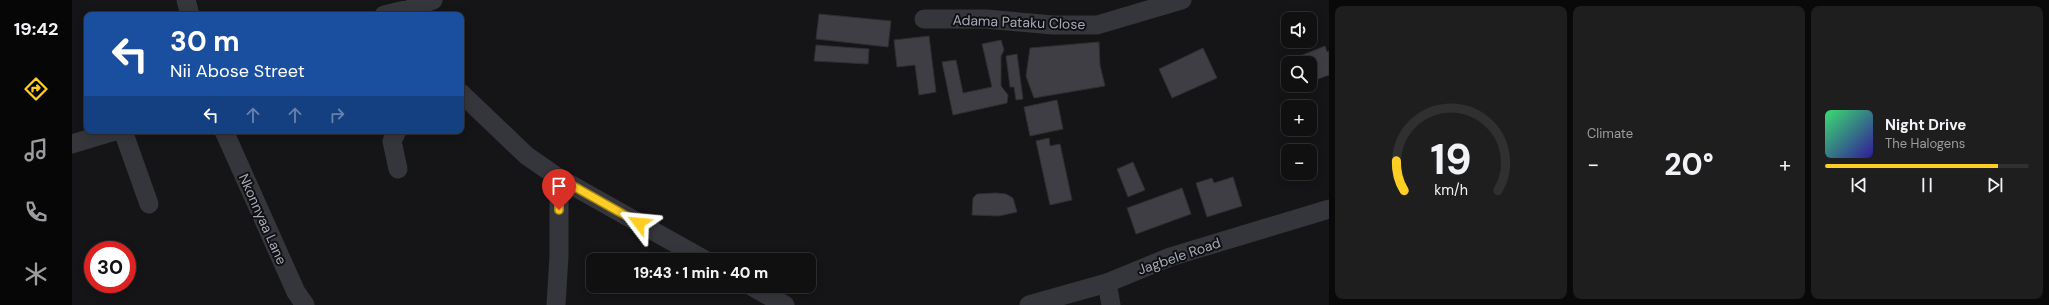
<!DOCTYPE html>
<meta charset="utf-8">
<style>
body{margin:0;font-family:"DM Sans",sans-serif;background:#1e1e1f;color:#f1f3f6;height:100vh;display:flex;flex-direction:column;font-size:15px;white-space:nowrap}
*{box-sizing:border-box;margin:0}
p{font-size:13px;color:#9c9d9f}
.icon{flex:none;width:22px;height:22px;fill:none;stroke:currentColor;stroke-width:2;stroke-linecap:round;stroke-linejoin:round}
.map{position:relative;flex:1;overflow:hidden}
.details{display:flex;flex-direction:column;gap:6px;padding:6px;background:#090909;width:720px}
.details>*{flex:none}
.banner{position:absolute;left:12px;top:12px;width:380px;height:122px;border-radius:8px;box-shadow:0 2px 10px #0003,0 0 0 1px #303031;background:#1a4fa0;color:#fff;overflow:hidden}
.controls{position:absolute;left:1209px;top:12px;display:grid;gap:8px}
.controls a{display:grid;place-items:center;width:36px;height:36px;border-radius:8px;background:#101011;box-shadow:0 2px 10px #0003,0 0 0 1px #303031;font-size:20px}
.speed{position:absolute;left:12px;top:241px;display:flex;gap:8px;font-size:20px;font-weight:700;text-align:center}
.speed>*{display:grid;place-content:center;width:52px;height:52px;border-radius:50%;background:#101011;box-shadow:0 2px 10px #0003,0 0 0 1px #303031;line-height:1}
.speed .limit{border:6px solid #d22;background:#fff;color:#111}
.pin{position:absolute;display:grid;place-items:center;width:34px;height:34px;color:#fff;margin:-41px -17px;border-radius:50% 50% 50% 0;rotate:-45deg;box-shadow:0 0 4px #0007}
.pin .icon{rotate:45deg}
.me{position:absolute;width:44px;margin:-22px;rotate:299deg;stroke-linejoin:round;filter:drop-shadow(0 0 3px #0008)}
.turn{display:flex;align-items:center;gap:14px;height:84px;padding:0 20px;font-size:18px}
.turn .icon{width:52px;height:52px;stroke-width:2.5}
.turn b{display:block;font-size:28px;line-height:34px}
.lanes{display:flex;align-items:center;height:38px;padding:0 20px;background:#0003;justify-content:center;gap:20px;direction:ltr}
.lanes .off{opacity:.35}
.big{font-size:30px;font-weight:800;line-height:1.1}
.details .widget{flex:1;display:flex;flex-direction:column;justify-content:center;gap:6px;min-width:0;padding:0 14px;border-radius:8px;background:#1e1e1f}
.details .dial{align-items:center;gap:0}
.dial svg{height:104px;overflow:visible;fill:none;stroke:#303031;stroke-width:7;stroke-linecap:round;text-anchor:middle}
.dial text{fill:#f1f3f6;stroke:none}
.song{display:flex;align-items:center;gap:12px}
.cover{width:48px;height:48px;border-radius:6px;background:linear-gradient(135deg,hsl(140 70% 55%),hsl(250 70% 35%))}
.played{height:4px;border-radius:2px;background:linear-gradient(90deg,#ffce24 85%,#303031 85%)}
.keys{display:flex;justify-content:space-around;direction:ltr}
.heat{display:flex;justify-content:space-between;align-items:center;font-size:22px;direction:ltr}
.details .tiles{flex:1;display:grid;gap:6px;grid-template-columns:repeat(3,1fr)}
.trip{position:absolute;left:514px;top:253px;width:230px;height:40px;border-radius:8px;background:#101011;box-shadow:0 2px 10px #0003,0 0 0 1px #303031;font-weight:800;line-height:40px;text-align:center}
main{display:flex;flex:1;min-height:0}
.tab-bar{display:flex;flex-direction:column;width:72px;justify-content:space-around;align-items:center;background:#060607;color:#9c9d9f}
.tab-bar .icon{width:28px;height:28px}
.tab-bar .on{color:#ffce24}
.tab-bar b{font-size:18px;color:#f1f3f6}
.map>svg:first-child{display:block}
.building{fill:#3e3e44;stroke:#2f2e33}
.lines{fill:none;stroke-linecap:round;stroke-linejoin:round}
.minor{stroke:#35363c;stroke-width:19}
.route-casing{stroke:#a68617;stroke-width:10}
.route{stroke:#ffce24;stroke-width:7}
.slow{stroke:#f59e0b;stroke-width:7}
.labels{text-anchor:middle;stroke-width:4;stroke-linejoin:round;paint-order:stroke}
.street-label{font-size:14px;fill:#a5a9b8;stroke:#101012}
</style>
<main>
<nav class="tab-bar">
<b>19:42</b>
<svg class="icon on" aria-label="directions" viewBox="0 0 24 24"><path d="M12 3l9 9-9 9-9-9zM9 14v-3h6M13 9l2 2-2 2"/></svg>
<svg class="icon" aria-label="music" viewBox="0 0 24 24"><path d="M9 18V5l10-2v13"/><circle cx="6" cy="18" r="3"/><circle cx="16" cy="16" r="3"/></svg>
<svg class="icon" aria-label="phone" viewBox="0 0 24 24"><path d="M5 4h4l2 5-3 2q2 4 5 5l2-3 5 2v4C11 20 4 13 5 4z"/></svg>
<svg class="icon" aria-label="climate" viewBox="0 0 24 24"><path d="M12 3v18M4 7l16 10M4 17L20 7"/></svg>
</nav>
<div class="map">
<svg width="1257" height="305" viewBox="0 0 1257 305">
<rect width="100%" height="100%" fill="#151517"/>
<g class="building">
<path d="M 747,14 L 819,21 L 816,47 L 744,39 Z"/>
<path d="M 857,36 L 864,92 L 847,95 L 843,65 L 825,67 L 822,40 Z"/>
<path d="M 929,40 L 932,50 L 929,56 L 929,86 L 936,95 L 935,103 L 881,115 L 870,62 L 884,60 L 891,93 L 920,87 L 910,44 Z"/>
<path d="M 1027,42 L 1028,65 L 1033,86 L 962,98 L 954,76 L 958,48 Z"/>
<path d="M 744,45 L 797,49 L 796,64 L 742,61 Z"/>
<path d="M 1253,46 L 1255,52 L 1257,51 L 1257,75 L 1238,82 L 1238,63 L 1225,63 L 1223,58 Z"/>
<path d="M 1131,48 L 1145,78 L 1100,98 L 1087,69 Z"/>
<path d="M 945,54 L 951,99 L 944,100 L 942,87 L 938,87 L 934,56 Z"/>
<path d="M 985,100 L 991,129 L 958,136 L 952,107 Z"/>
<path d="M 977,138 L 978,146 L 988,144 L 1000,200 L 978,205 L 964,141 Z"/>
<path d="M 1061,162 L 1073,190 L 1056,197 L 1045,169 Z"/>
<path d="M 1161,177 L 1170,206 L 1135,217 L 1124,183 L 1140,178 L 1142,183 Z"/>
<path d="M 1110,188 L 1119,214 L 1064,234 L 1055,208 Z"/>
<path d="M 924,193 L 934,194 L 941,198 L 945,212 L 927,216 L 900,215 L 901,198 L 905,194 Z"/>
</g>
<g class="lines">
<g class="minor">
<path d="M 114,0 L 118,15"/>
<path d="M 312,15 L 337,9 L 361,0"/>
<path d="M 852,19 L 914,19 L 981,25 L 1025,25 L 1110,0"/>
<path d="M 389,93 L 455,156 L 487,178 L 633,260"/>
<path d="M 51,131 L 77,204"/>
<path d="M 152,131 L 224,292 L 233,305"/>
<path d="M 325,131 L 320,141 L 326,169"/>
<path d="M 0,144 L 43,131"/>
<path d="M 1035,283 L 1039,305"/>
<path d="M 679,286 L 713,305"/>
<path d="M 484,305 L 487,256 L 487,178"/>
<path d="M 957,305 L 1035,283 L 1098,257 L 1257,209"/>
</g>
</g>
<g class="lines">
<g class="route-casing">
<path id="route" d="M 487,210 L 487,178 L 567,223"/>
</g>
<use href="#route" class="route"/>
<path class="slow" d="M 487,197 L 487,178 L 492,181"/>
</g>
<g class="labels">
<g class="street-label">
<text transform="translate(947 22) rotate(2)" y="5">Adama Pataku Close</text>
<text transform="translate(191 219) rotate(66)" y="5">Nkonnyaa Lane</text>
<text transform="translate(1107 256) rotate(-19)" y="5">Jagbele Road</text>
</g>
</g>
</svg>
<div class="controls">
<a><svg class="icon" aria-label="sound" viewBox="0 0 24 24"><path d="M4 9h4l5-4v14l-5-4H4zM17 9q2 3 0 6"/></svg></a>
<a><svg class="icon" aria-label="search" viewBox="0 0 24 24"><circle cx="10" cy="10" r="6"/><path d="M15 15l6 6"/></svg></a>
<a>+</a>
<a>−</a>
</div>
<div class="speed"><div class="limit">30</div></div>
<div class="pin" style="left:487px;top:210px;background:#d93025"><svg class="icon" aria-label="arrive" viewBox="0 0 24 24"><path d="M6 21V4h12l-3 4 3 4H6"/></svg></div>
<svg class="me" style="left:567px;top:223px" viewBox="-20 -20 40 40"><path d="M0-17L14 15 0 8-14 15z" fill="#ffce24" stroke="#fff" stroke-width="4"/></svg>
<div class="trip">19:43 · 1 min · 40 m</div>
<div class="banner">
<div class="turn"><svg class="icon" aria-label="left" viewBox="0 0 24 24"><path d="M17 20v-9H6M10 6l-5 5 5 5"/></svg><div><b>30 m</b>Nii Abose Street</div></div>
<div class="lanes"><svg class="icon" aria-label="left" viewBox="0 0 24 24"><path d="M17 20v-9H6M10 6l-5 5 5 5"/></svg><svg class="icon off" aria-label="ahead" viewBox="0 0 24 24"><path d="M12 20V5M6 11l6-6 6 6"/></svg><svg class="icon off" aria-label="ahead" viewBox="0 0 24 24"><path d="M12 20V5M6 11l6-6 6 6"/></svg><svg class="icon off" aria-label="right" viewBox="0 0 24 24"><path d="M7 20v-9h11M14 6l5 5-5 5"/></svg></div>
</div>
</div>
<section class="details">
<div class="tiles">
<div class="widget dial"><svg viewBox="0 0 100 80">
<path d="M14 69A42 42 0 1 1 86 69"/>
<path d="M14 69A42 42 0 0 1 8 46" stroke="#ffce24"/>
<text x="50" y="56" font-size="32" font-weight="700">19</text>
<text x="50" y="72" font-size="11">km/h</text>
</svg></div>
<div class="widget"><p>Climate</p>
<div class="heat"><a>−</a><b class="big">20°</b><a>+</a></div>
</div>
<div class="widget">
<div class="song"><i class="cover"></i><div><b>Night Drive</b><p>The Halogens</p></div></div>
<div class="played"></div>
<div class="keys"><svg class="icon" aria-label="previous" viewBox="0 0 24 24"><path d="M18 5L8 12l10 7zM5 5v14"/></svg><svg class="icon" aria-label="pause" viewBox="0 0 24 24"><path d="M8 5v14M16 5v14"/></svg><svg class="icon" aria-label="next" viewBox="0 0 24 24"><path d="M6 5l10 7-10 7zM19 5v14"/></svg></div>
</div>
</div>
</section>
</main>
